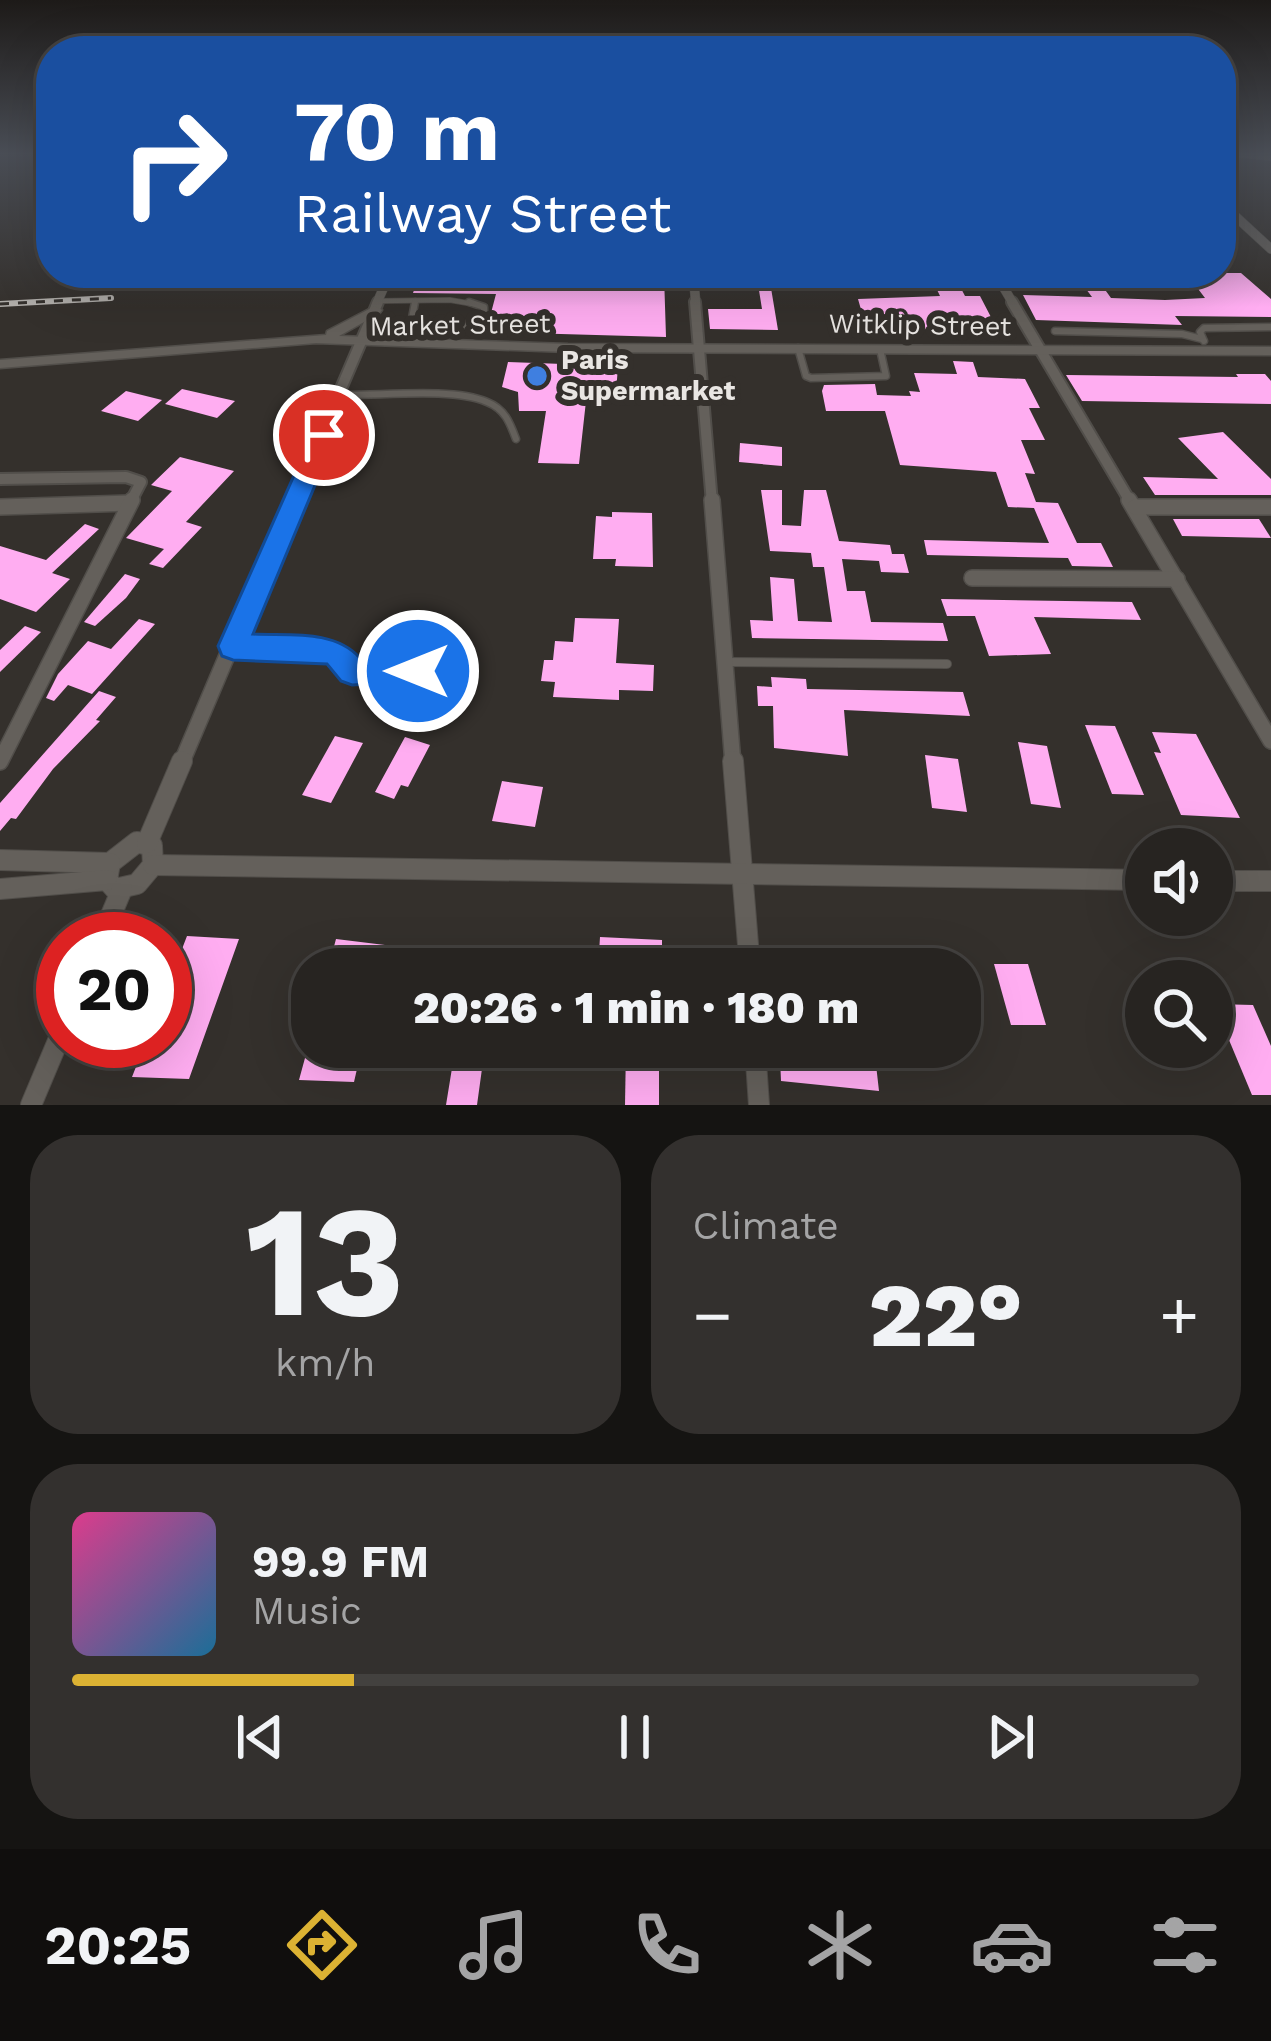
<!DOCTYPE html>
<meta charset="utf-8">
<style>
body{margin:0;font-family:"Work Sans",sans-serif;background:#33302e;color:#f1f3f6;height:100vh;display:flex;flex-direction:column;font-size:45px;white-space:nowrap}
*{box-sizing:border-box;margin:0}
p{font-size:39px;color:#a4a4a5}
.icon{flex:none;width:66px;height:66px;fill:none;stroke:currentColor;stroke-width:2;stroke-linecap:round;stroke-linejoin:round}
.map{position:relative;height:1105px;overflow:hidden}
.drawer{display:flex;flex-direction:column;gap:30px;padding:30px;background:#151412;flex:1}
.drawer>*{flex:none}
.top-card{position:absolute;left:36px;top:36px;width:1200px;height:252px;border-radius:48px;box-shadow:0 12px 48px #0002,0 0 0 3px #43413f;background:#1a4fa0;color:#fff;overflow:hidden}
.fabs{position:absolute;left:1125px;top:828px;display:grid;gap:24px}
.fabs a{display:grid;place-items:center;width:108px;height:108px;border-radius:50%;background:#272421;box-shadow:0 12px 48px #0002,0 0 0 3px #43413f;font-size:60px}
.speed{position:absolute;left:36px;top:912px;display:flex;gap:24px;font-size:60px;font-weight:700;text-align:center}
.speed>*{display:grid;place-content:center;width:156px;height:156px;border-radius:50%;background:#272421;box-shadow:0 12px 48px #0002,0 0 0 3px #43413f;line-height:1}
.speed .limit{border:18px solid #d22;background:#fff;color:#111}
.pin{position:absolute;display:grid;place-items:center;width:102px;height:102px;color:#fff;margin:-51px;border:6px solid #fff;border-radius:50%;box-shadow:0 3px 12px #0007}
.me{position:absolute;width:132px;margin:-66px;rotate:270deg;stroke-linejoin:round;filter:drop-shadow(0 0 9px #0008)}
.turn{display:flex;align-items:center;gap:42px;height:252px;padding:0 60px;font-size:54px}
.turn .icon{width:156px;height:156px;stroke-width:2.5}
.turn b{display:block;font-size:84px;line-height:102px}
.big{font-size:90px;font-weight:800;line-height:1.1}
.drawer .tile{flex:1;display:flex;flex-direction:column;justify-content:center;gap:18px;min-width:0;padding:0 42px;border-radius:48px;background:#33302e}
.drawer .dial{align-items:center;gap:0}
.dial b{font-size:156px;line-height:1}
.song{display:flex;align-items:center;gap:36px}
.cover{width:144px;height:144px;border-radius:18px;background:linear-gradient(135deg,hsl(330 70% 55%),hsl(200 70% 35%))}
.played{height:12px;border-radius:6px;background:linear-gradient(90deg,#dcb233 25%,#43413f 25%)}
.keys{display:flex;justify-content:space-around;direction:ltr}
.heat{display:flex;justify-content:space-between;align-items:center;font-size:66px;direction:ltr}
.drawer .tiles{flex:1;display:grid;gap:30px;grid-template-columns:1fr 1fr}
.tile:last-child{grid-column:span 2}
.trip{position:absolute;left:291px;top:948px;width:690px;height:120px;border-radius:48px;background:#272421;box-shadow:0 12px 48px #0002,0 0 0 3px #43413f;font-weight:800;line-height:120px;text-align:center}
.tab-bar{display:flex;height:192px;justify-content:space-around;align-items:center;background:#100e0d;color:#a4a4a5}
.tab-bar .icon{width:84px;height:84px}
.tab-bar .active{color:#dcb233}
.tab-bar b{font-size:54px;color:#f1f3f6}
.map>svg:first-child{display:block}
.building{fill:#ffadf1}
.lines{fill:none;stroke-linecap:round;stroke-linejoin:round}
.service-far2-casing{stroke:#514e4a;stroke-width:6}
.service-far1-casing{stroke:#514e4a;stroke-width:9}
.service-casing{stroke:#514e4a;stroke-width:10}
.minor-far3-casing{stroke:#514e4a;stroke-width:10}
.minor-far2-casing{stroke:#514e4a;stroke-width:14}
.minor-far1-casing{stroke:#514e4a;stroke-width:18}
.minor-casing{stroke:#514e4a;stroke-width:22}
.secondary-casing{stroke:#514e4a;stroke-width:3}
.service-far2{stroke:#64605b;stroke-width:4.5}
.service-far1{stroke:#64605b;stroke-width:6}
.service{stroke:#64605b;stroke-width:8}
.minor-far3{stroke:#64605b;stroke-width:9}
.minor-far2{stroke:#64605b;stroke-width:10}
.minor-far1{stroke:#64605b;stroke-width:15}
.minor{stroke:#64605b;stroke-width:20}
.secondary{fill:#64605b;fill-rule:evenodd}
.rail-casing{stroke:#b1aeaa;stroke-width:6}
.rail{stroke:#34302c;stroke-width:3;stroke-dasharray:9;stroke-linecap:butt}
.route{fill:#1a73e8;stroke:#114b97;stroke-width:3}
.shop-dot{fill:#3f7fe0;stroke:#34302c;stroke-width:4.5}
.labels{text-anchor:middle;stroke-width:12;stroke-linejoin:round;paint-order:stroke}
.far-street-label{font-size:27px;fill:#e9e6e3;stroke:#34302c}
.far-poi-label{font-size:27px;font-weight:bold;fill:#e9e6e3;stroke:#34302c;text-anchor:start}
</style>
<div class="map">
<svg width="1271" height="1105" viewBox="0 0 1271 1105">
<rect width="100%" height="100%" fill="#34302c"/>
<g class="building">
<path d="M 420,273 L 664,275 L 666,337 L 486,332 L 496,294 L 413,293 Z"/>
<path d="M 1074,273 L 1093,273 L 1111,298 L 1165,300 L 1205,298 L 1186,273 L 1241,273 L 1271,299 L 1271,317 L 1175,316 L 1182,325 L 1036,320 L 1023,295 L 1092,297 Z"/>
<path d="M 930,275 L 954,275 L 965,296 L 980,296 L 993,321 L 987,322 L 992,332 L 866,327 L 858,299 L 940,296 Z"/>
<path d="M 769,276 L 778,330 L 710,329 L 708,309 L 762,309 L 757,278 Z"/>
<path d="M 953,361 L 973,362 L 978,377 L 1025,379 L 1040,408 L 1029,408 L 1045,440 L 1021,440 L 1035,474 L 1025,473 L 1036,502 L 1058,503 L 1077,543 L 1101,543 L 1113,567 L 1072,566 L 1068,558 L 927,555 L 924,540 L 1049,543 L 1034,508 L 1008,507 L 996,472 L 900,465 L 885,411 L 826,411 L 822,391 L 824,385 L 875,384 L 877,395 L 911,396 L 909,391 L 920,392 L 914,373 L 957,374 Z"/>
<path d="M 508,362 L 618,366 L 616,393 L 587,392 L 579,464 L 538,463 L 546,411 L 519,411 L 518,392 L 502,387 Z"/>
<path d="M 1236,374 L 1265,374 L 1271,381 L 1271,404 L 1082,401 L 1066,375 L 1238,377 Z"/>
<path d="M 182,389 L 235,401 L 217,418 L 165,404 Z"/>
<path d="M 126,391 L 162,400 L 138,421 L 101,411 Z"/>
<path d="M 1223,432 L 1271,479 L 1271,495 L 1155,495 L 1143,477 L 1218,479 L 1178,438 Z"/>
<path d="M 740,443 L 782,447 L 782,466 L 739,462 Z"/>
<path d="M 180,457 L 234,471 L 186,522 L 202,527 L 163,568 L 149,564 L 164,549 L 126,538 L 172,491 L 151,485 Z"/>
<path d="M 761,490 L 782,490 L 782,525 L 801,526 L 804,490 L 826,490 L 839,541 L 890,545 L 892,554 L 904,554 L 909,573 L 881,572 L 879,561 L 842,559 L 847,591 L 865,591 L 871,622 L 943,623 L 948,641 L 752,638 L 750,620 L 773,621 L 770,577 L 794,579 L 798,621 L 832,622 L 824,567 L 813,567 L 811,553 L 770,551 Z"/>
<path d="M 612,512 L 652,513 L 653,567 L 615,566 L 616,559 L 593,559 L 596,516 L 612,517 Z"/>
<path d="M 1173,519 L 1259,519 L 1271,538 L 1182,536 Z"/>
<path d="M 85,524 L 99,529 L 52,573 L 70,579 L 36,612 L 0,599 L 0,546 L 46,560 Z"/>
<path d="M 125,574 L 140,579 L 126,598 L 95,626 L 84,622 Z"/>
<path d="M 941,599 L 1132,602 L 1141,620 L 1034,617 L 1051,654 L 989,656 L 975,616 L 947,616 Z"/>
<path d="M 575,618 L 619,619 L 616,663 L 654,665 L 653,691 L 619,690 L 619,700 L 553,697 L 555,682 L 541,681 L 544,660 L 553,660 L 555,641 L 573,642 Z"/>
<path d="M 139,619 L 155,624 L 92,694 L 68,685 L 54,701 L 46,698 L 58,674 L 88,641 L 111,649 Z"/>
<path d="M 25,626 L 41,632 L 0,672 L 0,650 Z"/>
<path d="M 771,677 L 806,679 L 807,689 L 963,692 L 970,716 L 844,710 L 848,756 L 774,748 L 773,706 L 758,706 L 757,686 L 772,687 Z"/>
<path d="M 99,691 L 116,697 L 96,720 L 100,721 L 53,769 L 16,819 L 11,818 L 0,831 L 0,803 Z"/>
<path d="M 1085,725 L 1115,726 L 1144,795 L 1112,794 Z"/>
<path d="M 1152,732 L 1196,734 L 1240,818 L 1181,815 L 1154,752 L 1161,753 Z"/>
<path d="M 335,736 L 363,743 L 331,803 L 302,795 Z"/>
<path d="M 405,737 L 430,745 L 408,787 L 401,785 L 394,799 L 375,792 Z"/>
<path d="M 1018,742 L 1047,746 L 1061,808 L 1031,804 Z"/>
<path d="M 925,755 L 958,759 L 967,812 L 932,808 Z"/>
<path d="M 502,781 L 543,787 L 535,827 L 492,821 Z"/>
<path d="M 187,936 L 239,939 L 189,1079 L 132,1077 L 146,1041 L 165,1041 L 165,993 Z"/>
<path d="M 600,937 L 662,940 L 662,969 L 598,969 Z"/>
<path d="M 336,939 L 385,945 L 437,946 L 433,969 L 328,969 Z"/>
<path d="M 994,964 L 1028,964 L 1046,1025 L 1011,1025 Z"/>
<path d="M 1214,1004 L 1253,1005 L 1271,1046 L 1271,1095 L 1252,1095 Z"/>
<path d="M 308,1047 L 362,1047 L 354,1082 L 299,1080 Z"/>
<path d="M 438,1047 L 485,1047 L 477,1105 L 446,1105 L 453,1062 L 436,1061 Z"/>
<path d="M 626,1047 L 659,1047 L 659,1105 L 625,1105 Z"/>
<path d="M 806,1047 L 874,1047 L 879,1091 L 781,1081 L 780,1058 L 806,1061 Z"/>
</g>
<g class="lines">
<g class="service-far2-casing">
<g id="service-far2">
<path d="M 1221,153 L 1271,158"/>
<path d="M 378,301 L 450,300 L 479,305"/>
</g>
</g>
<g class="service-far1-casing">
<g id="service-far1">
<path d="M 415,302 L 412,318 C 435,332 462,331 484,315 L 484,307 L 469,302"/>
<path d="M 1055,331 L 1182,334 L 1202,339"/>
<path d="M 1204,341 L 1200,332 L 1204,328 L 1271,327"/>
<path d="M 798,348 L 806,376 L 811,378 L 886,376 L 880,349"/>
<path d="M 341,395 C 381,396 452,387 487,402 C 505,409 510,423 516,439"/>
</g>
</g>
<g class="service-casing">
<g id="service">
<path d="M 234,647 L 328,651 L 352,671 L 418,672"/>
<path d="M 727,662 L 947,664"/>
</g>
</g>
<g class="minor-far3-casing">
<g id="minor-far3">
<path d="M 1221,203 L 1271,249"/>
<path d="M 693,273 L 696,305"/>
<path d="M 995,273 L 1014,305"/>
<path d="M 376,305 L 390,273"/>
</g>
</g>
<g class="minor-far2-casing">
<g id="minor-far2">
<path d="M 695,302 L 712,503"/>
<path d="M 1012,302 L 1131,503"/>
<path d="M 0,479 L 126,477 L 141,482 L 130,503"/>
<path d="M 120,503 L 130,503"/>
<path d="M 292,503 L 378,302"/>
</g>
</g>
<g class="minor-far1-casing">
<g id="minor-far1">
<path d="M 712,500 L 733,764"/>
<path d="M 1129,500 L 1271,741"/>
<path d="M 0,507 L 130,503"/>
<path d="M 1135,507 L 1271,507"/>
<path d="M 972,578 L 1177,579"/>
<path d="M 0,762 L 132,500"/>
<path d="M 181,764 L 293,500"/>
</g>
</g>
<g class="minor-casing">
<g id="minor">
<path d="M 733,761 L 750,969"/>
<path d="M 137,842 L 152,846 L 153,865 L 137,884 L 115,889 L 107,880 L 110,863 Z"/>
<path d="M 147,843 L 182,761"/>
<path d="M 0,860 L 110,863"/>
<path d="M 153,865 L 1146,880"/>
<path d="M 1212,881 L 1271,881"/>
<path d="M 0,889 L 107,880"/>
<path d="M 101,939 L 122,889"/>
<path d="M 755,1047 L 759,1105"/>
<path d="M 31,1105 L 63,1029"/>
</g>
</g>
<g class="secondary-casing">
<path id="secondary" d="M 375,306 L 382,310 L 380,313 L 339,336 L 568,344 L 1271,347 L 1271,355 L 568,352 L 316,343 L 0,368 L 0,360 L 326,335 L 327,331 Z"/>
</g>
<use href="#service-far2" class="service-far2"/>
<use href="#service-far1" class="service-far1"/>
<use href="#service" class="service"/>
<use href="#minor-far3" class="minor-far3"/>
<use href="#minor-far2" class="minor-far2"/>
<use href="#minor-far1" class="minor-far1"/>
<use href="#minor" class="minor"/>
<use href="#secondary" class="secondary"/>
<g class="rail-casing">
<path id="rail" d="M 0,304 L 111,298"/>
</g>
<use href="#rail" class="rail"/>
</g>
<linearGradient id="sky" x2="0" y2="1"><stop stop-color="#1d1a18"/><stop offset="0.5" stop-color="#4a4e56"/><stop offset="1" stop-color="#4a4e56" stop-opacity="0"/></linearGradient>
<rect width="1271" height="307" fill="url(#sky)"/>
<path class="route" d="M 324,427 L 336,435 L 253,634 C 289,636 334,629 360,658 L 429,662 L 433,671 L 429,681 L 352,685 L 341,681 L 327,664 L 233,660 L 222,656 L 218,646 L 312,435 Z"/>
<circle class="shop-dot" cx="537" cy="376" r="12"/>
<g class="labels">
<g class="far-street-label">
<text transform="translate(460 325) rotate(-1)" y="9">Market Street</text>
<text transform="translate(920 325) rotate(1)" y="9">Witklip Street</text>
</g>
<g class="far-poi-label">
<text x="561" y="369">Paris<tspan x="561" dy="31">Supermarket</tspan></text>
</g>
</g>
</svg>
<div class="fabs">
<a><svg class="icon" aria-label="sound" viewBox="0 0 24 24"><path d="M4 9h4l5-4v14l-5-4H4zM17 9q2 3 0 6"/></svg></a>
<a><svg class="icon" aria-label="search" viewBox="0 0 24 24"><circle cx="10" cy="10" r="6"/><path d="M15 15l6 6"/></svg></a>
</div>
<div class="speed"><div class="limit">20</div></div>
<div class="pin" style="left:324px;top:435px;background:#d93025"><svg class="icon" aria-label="arrive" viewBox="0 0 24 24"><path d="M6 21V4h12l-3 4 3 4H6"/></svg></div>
<svg class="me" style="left:418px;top:671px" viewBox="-20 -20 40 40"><circle r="17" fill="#1a73e8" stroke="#fff" stroke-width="3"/><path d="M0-11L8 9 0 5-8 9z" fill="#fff"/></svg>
<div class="trip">20:26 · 1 min · 180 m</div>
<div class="top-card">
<div class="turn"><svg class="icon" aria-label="right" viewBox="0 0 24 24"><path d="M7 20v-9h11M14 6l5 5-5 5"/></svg><div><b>70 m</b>Railway Street</div></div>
</div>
</div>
<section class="drawer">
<div class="tiles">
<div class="tile dial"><b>13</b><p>km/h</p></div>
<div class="tile"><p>Climate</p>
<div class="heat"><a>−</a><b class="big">22°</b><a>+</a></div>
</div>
<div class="tile">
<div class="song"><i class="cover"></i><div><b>99.9 FM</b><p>Music</p></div></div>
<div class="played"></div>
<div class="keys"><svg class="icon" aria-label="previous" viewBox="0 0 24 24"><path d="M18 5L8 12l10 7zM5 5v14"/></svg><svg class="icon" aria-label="pause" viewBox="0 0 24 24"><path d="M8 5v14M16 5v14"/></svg><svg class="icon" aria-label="next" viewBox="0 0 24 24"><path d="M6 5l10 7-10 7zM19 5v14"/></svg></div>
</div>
</div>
</section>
<nav class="tab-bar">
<b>20:25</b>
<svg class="icon active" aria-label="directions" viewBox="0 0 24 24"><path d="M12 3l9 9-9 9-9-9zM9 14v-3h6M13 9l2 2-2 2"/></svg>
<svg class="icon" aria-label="music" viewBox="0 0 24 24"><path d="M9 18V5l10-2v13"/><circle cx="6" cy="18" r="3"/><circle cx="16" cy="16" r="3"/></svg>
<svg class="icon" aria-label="phone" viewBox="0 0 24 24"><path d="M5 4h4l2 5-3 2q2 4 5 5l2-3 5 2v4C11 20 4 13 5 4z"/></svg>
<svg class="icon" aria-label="climate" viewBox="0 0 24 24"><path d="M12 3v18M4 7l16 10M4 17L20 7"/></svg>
<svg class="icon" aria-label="car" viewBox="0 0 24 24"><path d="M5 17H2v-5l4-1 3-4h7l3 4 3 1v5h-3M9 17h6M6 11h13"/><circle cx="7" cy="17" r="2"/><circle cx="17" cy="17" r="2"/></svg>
<svg class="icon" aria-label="filters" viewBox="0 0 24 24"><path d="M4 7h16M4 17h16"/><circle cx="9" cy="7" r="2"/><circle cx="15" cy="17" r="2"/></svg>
</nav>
